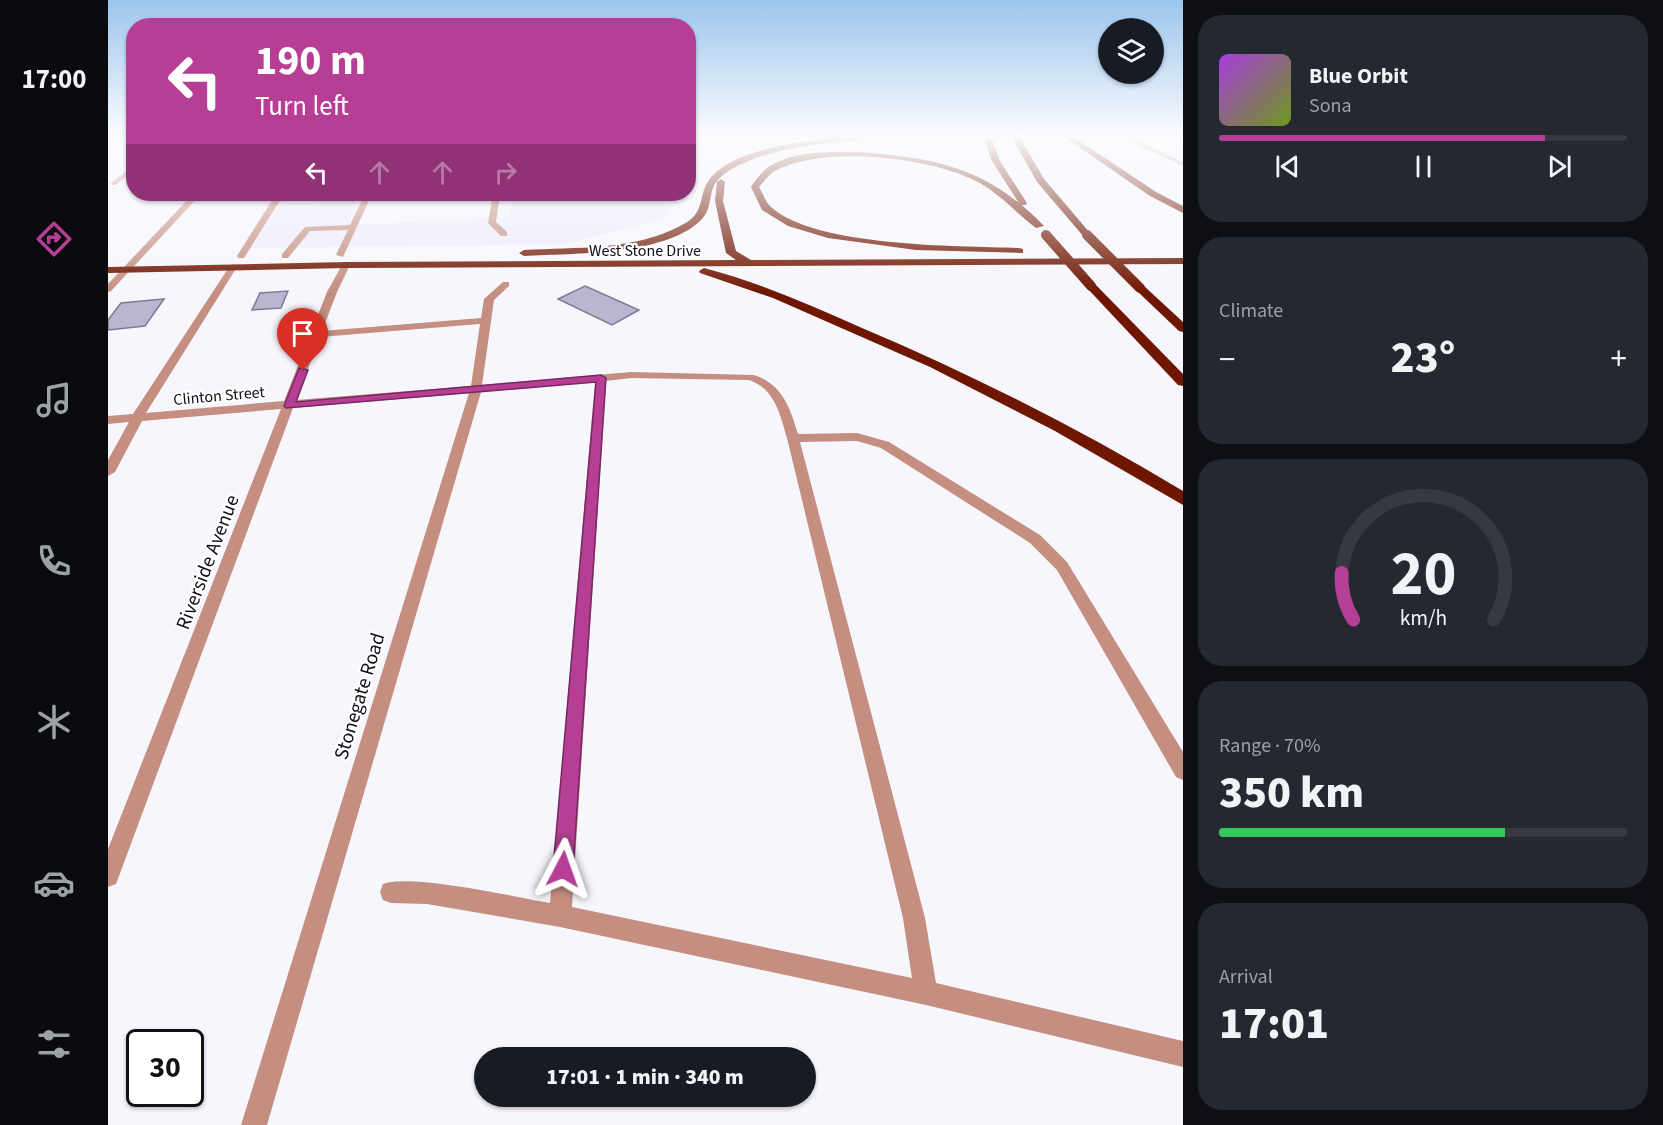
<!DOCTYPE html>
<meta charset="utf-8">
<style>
body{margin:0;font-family:"Source Sans 3",sans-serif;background:#242831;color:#f1f3f6;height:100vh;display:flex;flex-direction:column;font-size:22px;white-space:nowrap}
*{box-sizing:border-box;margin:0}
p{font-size:20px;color:#9ea1a6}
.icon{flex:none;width:33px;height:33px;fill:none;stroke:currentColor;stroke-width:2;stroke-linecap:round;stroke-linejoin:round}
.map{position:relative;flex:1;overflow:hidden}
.panel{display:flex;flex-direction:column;gap:15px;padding:15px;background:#0d0f14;width:480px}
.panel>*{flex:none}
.top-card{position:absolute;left:18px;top:18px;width:570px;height:183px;border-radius:24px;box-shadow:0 2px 4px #0004;background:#b63f95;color:#fff;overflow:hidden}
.fabs{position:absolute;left:990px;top:18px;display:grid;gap:12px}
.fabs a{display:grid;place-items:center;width:66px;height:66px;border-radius:50%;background:#171b24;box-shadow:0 2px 4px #0004;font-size:30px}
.speed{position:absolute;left:18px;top:1029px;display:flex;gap:12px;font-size:30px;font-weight:700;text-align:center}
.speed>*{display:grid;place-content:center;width:78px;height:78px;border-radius:50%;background:#171b24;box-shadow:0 2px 4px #0004;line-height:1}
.speed .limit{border:3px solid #111;border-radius:9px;background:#fff;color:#111}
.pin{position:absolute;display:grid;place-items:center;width:51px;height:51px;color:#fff;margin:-62px -26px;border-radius:50% 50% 50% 0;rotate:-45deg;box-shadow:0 0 6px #0007}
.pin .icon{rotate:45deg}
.me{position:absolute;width:66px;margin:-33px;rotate:4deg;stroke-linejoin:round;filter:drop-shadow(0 0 4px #0008)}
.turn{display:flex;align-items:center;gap:21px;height:126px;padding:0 30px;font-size:27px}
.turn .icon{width:78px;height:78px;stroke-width:2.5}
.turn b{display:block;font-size:42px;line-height:51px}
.lanes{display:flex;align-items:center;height:57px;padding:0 30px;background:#0003;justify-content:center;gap:30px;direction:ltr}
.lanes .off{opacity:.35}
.big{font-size:45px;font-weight:800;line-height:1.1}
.panel .tile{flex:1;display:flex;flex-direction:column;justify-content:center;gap:9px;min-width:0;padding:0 21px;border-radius:24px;background:#242831}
.panel .dial{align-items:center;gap:0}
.dial svg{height:156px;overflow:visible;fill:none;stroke:#363941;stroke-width:7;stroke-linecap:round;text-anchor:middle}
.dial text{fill:#f1f3f6;stroke:none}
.song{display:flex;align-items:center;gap:18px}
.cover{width:72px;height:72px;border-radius:9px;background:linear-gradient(135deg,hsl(280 70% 55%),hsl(80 70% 35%))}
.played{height:6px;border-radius:3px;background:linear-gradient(90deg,#b63f95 80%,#363941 80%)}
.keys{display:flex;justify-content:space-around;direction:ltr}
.heat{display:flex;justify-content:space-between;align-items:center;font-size:33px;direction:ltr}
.charge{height:9px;border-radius:4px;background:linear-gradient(90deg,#34c759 70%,#363941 0)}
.trip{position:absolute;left:366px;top:1047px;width:342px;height:60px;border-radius:30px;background:#171b24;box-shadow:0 2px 4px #0004;font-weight:800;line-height:60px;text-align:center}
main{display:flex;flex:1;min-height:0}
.dock{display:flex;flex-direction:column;width:108px;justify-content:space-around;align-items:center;background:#090b0e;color:#9ea1a6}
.dock .icon{width:42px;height:42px}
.dock .active{color:#b63f95}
.dock b{font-size:27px;color:#f1f3f6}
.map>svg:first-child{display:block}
.built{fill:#eeebfa}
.building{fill:#bab5d0;stroke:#7e7a93;stroke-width:1.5}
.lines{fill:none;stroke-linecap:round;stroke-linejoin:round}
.minor{fill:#c48e80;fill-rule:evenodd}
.highway{fill:#6e1600;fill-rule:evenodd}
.highway-bridge{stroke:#6e1600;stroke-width:10}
.route{fill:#b63f95;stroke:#762961;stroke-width:1.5}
.labels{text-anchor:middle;stroke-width:4.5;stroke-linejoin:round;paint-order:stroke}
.far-street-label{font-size:16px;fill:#0f0d16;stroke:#fff}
.street-label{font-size:20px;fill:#0f0d16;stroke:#fff}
</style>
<main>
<nav class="dock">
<b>17:00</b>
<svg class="icon active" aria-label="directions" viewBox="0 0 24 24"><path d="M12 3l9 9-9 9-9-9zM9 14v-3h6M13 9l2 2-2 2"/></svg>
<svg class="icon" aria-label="music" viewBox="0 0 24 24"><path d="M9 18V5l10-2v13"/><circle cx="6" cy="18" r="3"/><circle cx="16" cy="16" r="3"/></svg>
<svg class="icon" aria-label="phone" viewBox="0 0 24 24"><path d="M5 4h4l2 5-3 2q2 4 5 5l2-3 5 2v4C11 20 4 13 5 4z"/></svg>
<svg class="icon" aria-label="climate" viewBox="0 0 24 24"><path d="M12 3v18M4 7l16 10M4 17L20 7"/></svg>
<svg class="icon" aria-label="car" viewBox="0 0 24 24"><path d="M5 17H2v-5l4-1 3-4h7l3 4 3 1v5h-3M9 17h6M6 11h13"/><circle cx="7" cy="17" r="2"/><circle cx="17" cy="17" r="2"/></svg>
<svg class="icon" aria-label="filters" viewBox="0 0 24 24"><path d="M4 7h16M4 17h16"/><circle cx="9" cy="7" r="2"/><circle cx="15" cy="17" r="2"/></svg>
</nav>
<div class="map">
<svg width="1075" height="1125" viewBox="0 0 1075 1125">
<rect width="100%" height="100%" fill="#f7f6fc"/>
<path class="built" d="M 568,197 L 556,218 L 459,244 L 143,248 L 172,204 L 251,200 L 240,224 L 265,224 L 401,217 L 404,198 Z"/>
<g class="building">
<path d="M 477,286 L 531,310 L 504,325 L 450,299 Z"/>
<path d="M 180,291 L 173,308 L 144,310 L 152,293 Z"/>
<path d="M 56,299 L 37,326 L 0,330 L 0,320 L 13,303 Z"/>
</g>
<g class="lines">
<g class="minor">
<path d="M 1011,136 L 1019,136 L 1075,162 L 1075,166 Z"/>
<path d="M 26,165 L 26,171 L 7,185 L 3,185 L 3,183 Z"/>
<path d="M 85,194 L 93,194 L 3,291 L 0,292 L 0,284 Z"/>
<path d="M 168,194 L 176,194 L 136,258 L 130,258 L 129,256 Z"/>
<path d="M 257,194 L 264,194 L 235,257 L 228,255 L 240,230 L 202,231 L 180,258 L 174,258 L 174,254 L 197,227 L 242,225 Z"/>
<path d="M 385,194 L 392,194 L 388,222 L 399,232 L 399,236 L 393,236 L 380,223 Z"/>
<path d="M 238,262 L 242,265 L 229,292 L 214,331 L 373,318 L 376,299 L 395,282 L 401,282 L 401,286 L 386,300 L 374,385 L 523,372 L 646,375 C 674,384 682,407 690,434 L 749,433 L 781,442 L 932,535 L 959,562 L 1075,752 L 1075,780 L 1068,777 L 949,570 L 922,543 L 773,448 L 749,441 L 692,442 L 817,918 L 828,983 L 1075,1041 L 1075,1067 L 818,1005 L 452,927 L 319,904 L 283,903 L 275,900 L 272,892 L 275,884 C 303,873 407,897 442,903 L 487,382 L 373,392 L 159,1125 L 133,1125 L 361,393 L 185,408 L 11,876 L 8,884 L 0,887 L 0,849 L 173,409 L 34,421 L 7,472 L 0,476 L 0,460 L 21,422 L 0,424 L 0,416 L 25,414 L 121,267 L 125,264 L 129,267 L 38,413 L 176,401 L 219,292 L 234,265 ZM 372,324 L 363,386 L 188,400 L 212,337 ZM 523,378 L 641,380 C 667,389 672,414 679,438 L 795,918 L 804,978 L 464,907 L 498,381 Z"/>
</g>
<g class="highway">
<path d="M 739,136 L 759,136 C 748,142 731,141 718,143 C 691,147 663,151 638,162 C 625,168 608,176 604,191 C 601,202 602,211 593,220 C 557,256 464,253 416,256 L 411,253 L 416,250 C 468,247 526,251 574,225 C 600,212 588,194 604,176 C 632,147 700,141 739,136 Z"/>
<path d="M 875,136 L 883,136 L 892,161 L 919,203 L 918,205 L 912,205 L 884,161 Z"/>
<path d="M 903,136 L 911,136 L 936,179 L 982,233 L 982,237 L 976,237 L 929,182 Z"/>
<path d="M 955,136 L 964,136 L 1048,192 L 1075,206 L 1075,213 L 1042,196 Z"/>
<path d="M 750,152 C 828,158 879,167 936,226 L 928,228 C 907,212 889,191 866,180 C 818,157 715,145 667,171 C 661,174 656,182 651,187 C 655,193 658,203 663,207 C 707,247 851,246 911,248 L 915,249 L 915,253 L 808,250 L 720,238 L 680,226 L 654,210 L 643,187 C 647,181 652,174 658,169 C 682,150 721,152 750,152 Z"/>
<path d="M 613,179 L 617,182 L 615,201 L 628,251 L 643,260 L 1075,258 L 1075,264 L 238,268 L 0,273 L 0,267 L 238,262 L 628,260 L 618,253 L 607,201 L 609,182 Z"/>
<path d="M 596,268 C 651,282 702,305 754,328 C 865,375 972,429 1075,491 L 1075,505 L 947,431 L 822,367 L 665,298 L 592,273 L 591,271 Z"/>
<path d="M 983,283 L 987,284 L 1075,374 L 1075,386 L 1070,385 L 979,288 L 979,284 Z"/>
<path d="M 1032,285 L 1036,286 L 1075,322 L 1075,332 L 1071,331 L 1028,290 L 1028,286 Z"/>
</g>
<g class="highway-bridge">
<path d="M 938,235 L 983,286"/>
<path d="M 979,235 L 1032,288"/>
</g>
</g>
<linearGradient id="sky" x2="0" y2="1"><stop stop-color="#9bc5ed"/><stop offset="0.46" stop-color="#fbfbfe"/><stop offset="1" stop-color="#fbfbfe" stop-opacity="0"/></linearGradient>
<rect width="1075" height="294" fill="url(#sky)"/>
<path class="route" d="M 191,368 L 200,370 L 188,402 L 493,375 L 498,378 L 465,869 L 462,876 L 455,879 L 448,876 L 445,869 L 488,382 L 178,408 L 176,406 Z"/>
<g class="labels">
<g class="far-street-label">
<text x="537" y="256">West Stone Drive</text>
<text transform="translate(111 395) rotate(-5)" y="6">Clinton Street</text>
</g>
<g class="street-label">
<text transform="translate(99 562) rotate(-69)" y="7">Riverside Avenue</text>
<text transform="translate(251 696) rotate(-73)" y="7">Stonegate Road</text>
</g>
</g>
</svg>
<div class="fabs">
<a><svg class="icon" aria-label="layers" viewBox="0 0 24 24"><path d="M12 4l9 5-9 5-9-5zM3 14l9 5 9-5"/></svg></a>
</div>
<div class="speed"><div class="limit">30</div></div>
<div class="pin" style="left:195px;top:370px;background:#d93025"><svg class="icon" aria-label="arrive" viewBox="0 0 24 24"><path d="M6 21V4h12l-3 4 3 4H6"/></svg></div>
<svg class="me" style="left:455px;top:869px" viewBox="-20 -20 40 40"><path d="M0-17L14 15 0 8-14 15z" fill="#b63f95" stroke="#fff" stroke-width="4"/></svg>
<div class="trip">17:01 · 1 min · 340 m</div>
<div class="top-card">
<div class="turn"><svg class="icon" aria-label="left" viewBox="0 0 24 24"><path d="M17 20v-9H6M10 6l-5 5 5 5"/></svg><div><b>190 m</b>Turn left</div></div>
<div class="lanes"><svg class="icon" aria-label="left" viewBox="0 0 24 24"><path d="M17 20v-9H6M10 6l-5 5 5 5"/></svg><svg class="icon off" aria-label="ahead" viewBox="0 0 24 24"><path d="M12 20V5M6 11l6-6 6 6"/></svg><svg class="icon off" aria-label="ahead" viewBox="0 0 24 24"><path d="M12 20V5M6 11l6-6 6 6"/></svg><svg class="icon off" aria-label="right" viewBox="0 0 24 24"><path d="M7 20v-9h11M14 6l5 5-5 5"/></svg></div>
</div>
</div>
<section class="panel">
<div class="tile">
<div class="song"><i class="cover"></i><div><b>Blue Orbit</b><p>Sona</p></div></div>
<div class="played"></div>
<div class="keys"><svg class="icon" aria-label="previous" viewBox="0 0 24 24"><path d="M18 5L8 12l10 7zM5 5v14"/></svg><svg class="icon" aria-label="pause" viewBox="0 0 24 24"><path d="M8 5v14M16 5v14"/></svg><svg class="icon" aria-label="next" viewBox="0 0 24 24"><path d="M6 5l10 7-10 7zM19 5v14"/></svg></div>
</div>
<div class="tile"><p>Climate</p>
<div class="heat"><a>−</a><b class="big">23°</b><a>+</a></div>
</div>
<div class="tile dial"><svg viewBox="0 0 100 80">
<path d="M14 69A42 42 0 1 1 86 69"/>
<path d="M14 69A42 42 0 0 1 8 45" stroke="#b63f95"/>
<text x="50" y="56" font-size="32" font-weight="700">20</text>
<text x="50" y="72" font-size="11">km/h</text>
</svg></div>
<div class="tile"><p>Range · 70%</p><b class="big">350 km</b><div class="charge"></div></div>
<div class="tile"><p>Arrival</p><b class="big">17:01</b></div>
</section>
</main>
